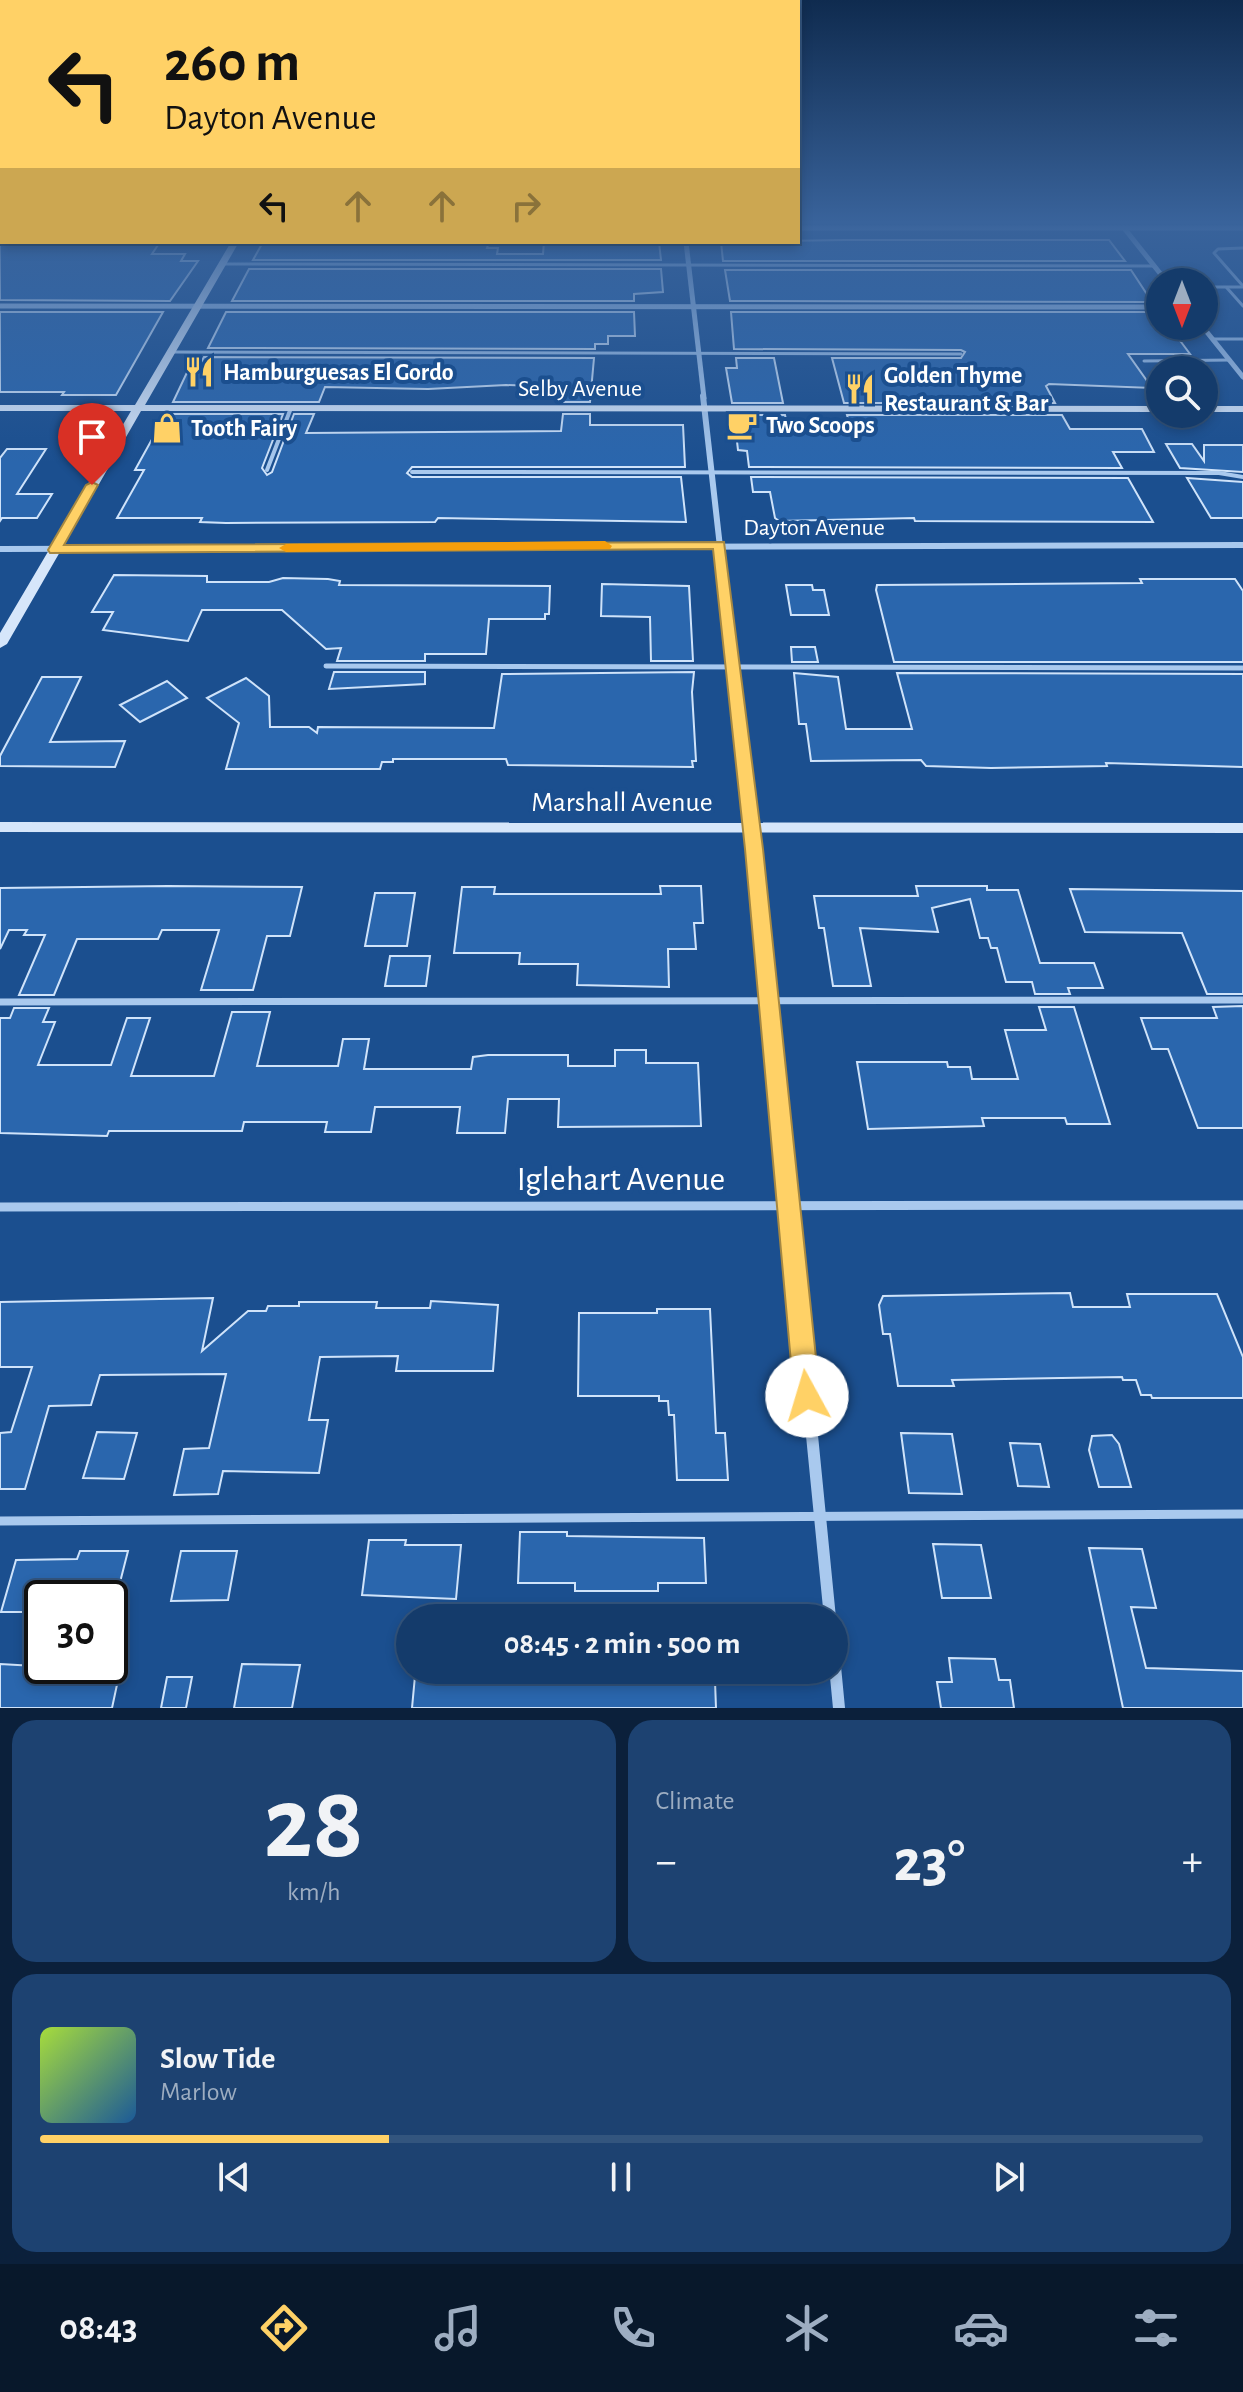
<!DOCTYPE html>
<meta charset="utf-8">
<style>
body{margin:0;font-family:"Alegreya Sans",sans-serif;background:#1d4271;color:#f1f3f6;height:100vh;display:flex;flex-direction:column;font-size:30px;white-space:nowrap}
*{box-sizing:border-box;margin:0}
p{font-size:26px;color:#9dadc1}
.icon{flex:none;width:44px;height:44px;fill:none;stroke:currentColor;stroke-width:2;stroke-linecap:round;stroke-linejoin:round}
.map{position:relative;height:1708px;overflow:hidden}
.side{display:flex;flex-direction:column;gap:12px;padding:12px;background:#0b203b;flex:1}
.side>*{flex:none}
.top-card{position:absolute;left:0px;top:0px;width:800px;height:244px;box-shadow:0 4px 12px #0003,0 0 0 2px #33557e;background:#ffd166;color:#111;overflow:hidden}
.needle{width:52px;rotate:180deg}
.buttons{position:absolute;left:1146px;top:268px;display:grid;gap:16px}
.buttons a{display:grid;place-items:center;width:72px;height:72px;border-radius:50%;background:#143b6b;box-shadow:0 4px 12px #0003,0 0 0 2px #33557e;font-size:40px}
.speed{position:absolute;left:24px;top:1580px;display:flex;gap:16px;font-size:40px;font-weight:700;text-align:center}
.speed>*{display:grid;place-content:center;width:104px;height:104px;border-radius:50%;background:#143b6b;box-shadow:0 4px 12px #0003,0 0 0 2px #33557e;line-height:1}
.speed .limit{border:4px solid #111;border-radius:12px;background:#fff;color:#111}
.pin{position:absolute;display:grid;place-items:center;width:68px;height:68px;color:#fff;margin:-82px -34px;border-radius:50% 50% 50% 0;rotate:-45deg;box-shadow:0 0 8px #0007}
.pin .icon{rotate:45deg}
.me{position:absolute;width:88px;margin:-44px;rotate:354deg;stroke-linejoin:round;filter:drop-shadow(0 0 6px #0008)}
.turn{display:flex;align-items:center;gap:28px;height:168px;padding:0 32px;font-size:36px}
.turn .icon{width:104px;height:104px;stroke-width:2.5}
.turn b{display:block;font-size:56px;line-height:68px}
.lanes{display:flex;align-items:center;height:76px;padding:0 32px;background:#0003;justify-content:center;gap:40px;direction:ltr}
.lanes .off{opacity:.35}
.big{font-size:60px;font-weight:600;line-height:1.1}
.side .tile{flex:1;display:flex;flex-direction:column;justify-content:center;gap:12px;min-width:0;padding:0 28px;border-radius:24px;background:#1d4271}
.side .dial{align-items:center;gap:0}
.dial b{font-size:104px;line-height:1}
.song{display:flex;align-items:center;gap:24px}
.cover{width:96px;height:96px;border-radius:12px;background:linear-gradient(135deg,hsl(80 70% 55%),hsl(210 70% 35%))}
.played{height:8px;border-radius:4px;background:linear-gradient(90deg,#ffd166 30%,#33557e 30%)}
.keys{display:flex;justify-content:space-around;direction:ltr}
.heat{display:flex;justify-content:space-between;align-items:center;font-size:44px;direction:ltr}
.side .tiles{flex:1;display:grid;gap:12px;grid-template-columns:1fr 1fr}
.tile:last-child{grid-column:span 2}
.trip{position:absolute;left:396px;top:1604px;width:452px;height:80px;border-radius:40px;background:#143b6b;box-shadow:0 4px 12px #0003,0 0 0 2px #33557e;font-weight:600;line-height:80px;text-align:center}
.dock{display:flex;height:128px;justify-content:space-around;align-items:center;background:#08182b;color:#9dadc1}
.dock .icon{width:56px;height:56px}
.dock .on{color:#ffd166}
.dock b{font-size:36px;color:#f1f3f6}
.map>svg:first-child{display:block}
.building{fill:#2a66ad;stroke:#cfe3fa;stroke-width:2}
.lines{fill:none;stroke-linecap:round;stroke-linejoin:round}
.lane-far4{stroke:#a9c9ee;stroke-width:3}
.lane-far3{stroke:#a9c9ee;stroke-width:4}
.lane-far2{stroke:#a9c9ee;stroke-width:5}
.lane-far1{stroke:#a9c9ee;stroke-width:7}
.lane{stroke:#a9c9ee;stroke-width:9}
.street-far4{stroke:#a9c9ee;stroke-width:5}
.street-far3{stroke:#a9c9ee;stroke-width:6}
.street-far2{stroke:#a9c9ee;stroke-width:7}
.street-far1{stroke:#a9c9ee;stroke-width:9}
.street{stroke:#a9c9ee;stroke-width:12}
.secondary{fill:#d6e6fa;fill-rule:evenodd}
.route{fill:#ffd166;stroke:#a68842;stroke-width:2}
.slow{fill:#f59e0b}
.labels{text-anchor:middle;stroke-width:8;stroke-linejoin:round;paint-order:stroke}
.far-poi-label{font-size:24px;font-weight:bold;fill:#fff;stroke:#1b4f8f;text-anchor:start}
.far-street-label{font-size:24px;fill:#fff;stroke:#1b4f8f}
.street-label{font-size:28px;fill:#fff;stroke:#1b4f8f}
.near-street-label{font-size:34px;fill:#fff;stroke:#1b4f8f}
</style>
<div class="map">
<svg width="1243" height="1708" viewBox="0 0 1243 1708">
<rect width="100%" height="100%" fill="#1b4f8f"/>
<g class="building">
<path d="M 845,240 L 1109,240 L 1125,261 L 723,261 L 721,242 Z"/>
<path d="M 0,242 L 160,242 L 152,254 L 185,254 L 181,261 L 198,261 L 170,301 L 0,300 Z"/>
<path d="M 263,242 L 489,242 L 487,248 L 498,248 L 497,254 L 543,254 L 544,242 L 659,242 L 661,260 L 253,260 Z"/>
<path d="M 249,269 L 661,269 L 663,292 L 634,294 L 634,301 L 232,301 Z"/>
<path d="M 725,270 L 1131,270 L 1152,302 L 730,301 Z"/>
<path d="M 0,312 L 163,312 L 116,395 L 62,395 L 64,392 L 0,392 Z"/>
<path d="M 226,312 L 634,312 L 635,336 L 608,336 L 608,344 L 595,344 L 595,349 L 208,348 Z"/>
<path d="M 731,312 L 1160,312 L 1160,326 L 1169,326 L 1190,354 L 1128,354 L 1152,388 L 1049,384 L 1046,386 L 1055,403 L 844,403 L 832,358 L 961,358 L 965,352 L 961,350 L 734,349 Z"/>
<path d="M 204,357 L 594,358 L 590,402 L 564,402 L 565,387 L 506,385 L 428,389 L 325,387 L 319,402 L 173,402 L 191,364 L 200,364 Z"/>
<path d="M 736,358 L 774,358 L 783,403 L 732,403 L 726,368 L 737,368 Z"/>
<path d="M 166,414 L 283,414 L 262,468 L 267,475 L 272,472 L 294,414 L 314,414 L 306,433 L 561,431 L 563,414 L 590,414 L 590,425 L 683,425 L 685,467 L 412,467 L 407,473 L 412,477 L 681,477 L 686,522 L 438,518 L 435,522 L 226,523 L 200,522 L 202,518 L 117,518 L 144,470 L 135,470 Z"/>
<path d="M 734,415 L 785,415 L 787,424 L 795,424 L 797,430 L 851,429 L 847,415 L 1062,415 L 1070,429 L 1142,429 L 1154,452 L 1113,452 L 1122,468 L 749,467 L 747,451 L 738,450 Z"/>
<path d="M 1166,444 L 1192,444 L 1204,461 L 1204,445 L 1243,445 L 1243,472 L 1180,468 Z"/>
<path d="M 7,449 L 46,449 L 17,494 L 52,494 L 37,518 L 2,518 L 0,521 L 0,458 Z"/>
<path d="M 751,477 L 1128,478 L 1153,522 L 915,521 L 914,518 L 779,521 L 775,518 L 770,492 L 753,492 Z"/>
<path d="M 1187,478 L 1243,482 L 1243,518 L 1211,518 Z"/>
<path d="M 114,575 L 207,576 L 207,582 L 269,582 L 283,578 L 328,579 L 340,581 L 339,585 L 550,586 L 549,614 L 545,614 L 545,619 L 489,619 L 486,654 L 425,654 L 425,661 L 337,661 L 341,648 L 326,649 L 282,610 L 202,610 L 188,641 L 103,630 L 113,612 L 92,612 Z"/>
<path d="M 1140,579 L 1235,579 L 1243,591 L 1243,662 L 894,662 L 876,590 L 877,585 L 1142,583 Z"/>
<path d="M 602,584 L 689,586 L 693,661 L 651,661 L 650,617 L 601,616 Z"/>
<path d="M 786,585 L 812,585 L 813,590 L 824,590 L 829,615 L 791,615 Z"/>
<path d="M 791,647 L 815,647 L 818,662 L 792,662 Z"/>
<path d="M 334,672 L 425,672 L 425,684 L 329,689 Z"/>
<path d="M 694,672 L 692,692 L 696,761 L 692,761 L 693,767 L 508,765 L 506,759 L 393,759 L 393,762 L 382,762 L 380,769 L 226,769 L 239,723 L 207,698 L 246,678 L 269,696 L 270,727 L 309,727 L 317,733 L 318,727 L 494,728 L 502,674 Z"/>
<path d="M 794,673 L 838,677 L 846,729 L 912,729 L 897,673 L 1243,674 L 1243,767 L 1106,763 L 1107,766 L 991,768 L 926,766 L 921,760 L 811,761 L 806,724 L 799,724 Z"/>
<path d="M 42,677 L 81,677 L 50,742 L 125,741 L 115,767 L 0,766 L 0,756 Z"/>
<path d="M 167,681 L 187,698 L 140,722 L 120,705 Z"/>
<path d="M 168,886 L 302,887 L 290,936 L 267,936 L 253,990 L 201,990 L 219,930 L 162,930 L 158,939 L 77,939 L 54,995 L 19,995 L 45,935 L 24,935 L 27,930 L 9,930 L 0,949 L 0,888 Z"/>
<path d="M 660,886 L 701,886 L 703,923 L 694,923 L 696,949 L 668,949 L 669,987 L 577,985 L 578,964 L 519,964 L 520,953 L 454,953 L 462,887 L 495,887 L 494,894 L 661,894 Z"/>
<path d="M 916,886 L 987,886 L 987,890 L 1018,890 L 1040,963 L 1094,963 L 1103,988 L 1068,988 L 1070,994 L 1035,994 L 1032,982 L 1006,982 L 997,948 L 991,948 L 988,938 L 980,938 L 970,899 L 932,908 L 938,932 L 860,928 L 871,986 L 833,986 L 824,928 L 819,928 L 814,896 L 918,896 Z"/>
<path d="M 1070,889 L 1243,891 L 1243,994 L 1207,994 L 1182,933 L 1085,932 Z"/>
<path d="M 375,893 L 415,893 L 407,946 L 365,946 Z"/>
<path d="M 390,956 L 430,956 L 426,986 L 385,986 Z"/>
<path d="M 1243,1006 L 1243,1128 L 1198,1128 L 1168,1049 L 1152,1049 L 1141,1018 L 1217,1018 L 1213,1007 Z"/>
<path d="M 1039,1007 L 1074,1007 L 1110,1124 L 1067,1124 L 1065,1118 L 982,1118 L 984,1126 L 868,1129 L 857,1062 L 947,1062 L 948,1067 L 970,1067 L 972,1079 L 1018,1079 L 1005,1030 L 1046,1030 Z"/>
<path d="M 14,1008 L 49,1008 L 43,1022 L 55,1022 L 38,1065 L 111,1065 L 127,1018 L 150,1018 L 131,1076 L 214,1076 L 232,1012 L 270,1012 L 257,1066 L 338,1066 L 343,1039 L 369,1039 L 364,1069 L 471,1069 L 473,1057 L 488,1055 L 568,1055 L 568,1066 L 615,1066 L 615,1050 L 646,1050 L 646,1063 L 698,1063 L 701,1126 L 558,1127 L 559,1099 L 508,1099 L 505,1133 L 457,1133 L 460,1107 L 375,1107 L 371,1132 L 325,1132 L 327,1122 L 244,1122 L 242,1131 L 109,1131 L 107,1136 L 0,1133 L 0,1018 L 10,1018 Z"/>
<path d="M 1070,1293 L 1073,1307 L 1130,1307 L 1127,1294 L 1217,1294 L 1243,1357 L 1243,1398 L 1152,1398 L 1151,1395 L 1141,1395 L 1136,1380 L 1123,1380 L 1122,1377 L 952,1380 L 954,1386 L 898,1386 L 890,1334 L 883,1334 L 879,1305 L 883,1296 Z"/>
<path d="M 213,1298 L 202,1351 L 248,1311 L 266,1311 L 268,1306 L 299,1306 L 299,1302 L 377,1302 L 376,1308 L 430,1308 L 431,1301 L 498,1305 L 493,1371 L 396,1371 L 398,1356 L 320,1357 L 309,1420 L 328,1420 L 319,1473 L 223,1471 L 218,1494 L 174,1495 L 184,1449 L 209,1448 L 226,1374 L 100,1375 L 91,1405 L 49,1406 L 25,1489 L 0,1489 L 0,1433 L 11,1432 L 32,1367 L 0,1367 L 0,1302 Z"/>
<path d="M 657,1309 L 710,1309 L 716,1433 L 725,1433 L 728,1480 L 677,1480 L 674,1415 L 669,1415 L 668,1401 L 659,1401 L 659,1396 L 578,1396 L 579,1313 L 657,1313 Z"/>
<path d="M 97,1432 L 137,1433 L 124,1479 L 83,1478 Z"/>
<path d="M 901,1433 L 952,1434 L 962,1494 L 909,1493 Z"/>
<path d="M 1112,1435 L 1119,1444 L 1131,1487 L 1099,1487 L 1089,1450 L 1092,1436 Z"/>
<path d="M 1010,1443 L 1040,1444 L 1049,1487 L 1018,1486 Z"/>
<path d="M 520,1532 L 567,1532 L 567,1536 L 704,1538 L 706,1583 L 658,1583 L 658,1591 L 575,1591 L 575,1583 L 518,1583 Z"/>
<path d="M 369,1540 L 406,1540 L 405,1545 L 461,1545 L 456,1599 L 362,1595 Z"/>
<path d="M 933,1544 L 981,1545 L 991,1598 L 942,1598 Z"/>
<path d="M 1089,1548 L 1142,1549 L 1156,1608 L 1131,1607 L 1146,1668 L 1243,1671 L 1243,1708 L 1123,1708 Z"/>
<path d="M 80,1551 L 128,1551 L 116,1598 L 42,1598 L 42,1612 L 1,1612 L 16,1560 L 77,1559 Z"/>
<path d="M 181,1551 L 237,1551 L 228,1600 L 171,1601 Z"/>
<path d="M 949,1658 L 995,1659 L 999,1680 L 1010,1680 L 1014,1708 L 941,1708 L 937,1682 L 952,1682 Z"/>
<path d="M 0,1664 L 35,1666 L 121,1666 L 112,1708 L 0,1708 Z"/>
<path d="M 242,1664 L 300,1665 L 292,1708 L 234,1708 Z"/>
<path d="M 529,1670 L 562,1670 L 562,1682 L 610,1682 L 610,1670 L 691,1670 L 692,1681 L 715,1681 L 716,1708 L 412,1708 L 415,1676 L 529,1678 Z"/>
<path d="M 167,1677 L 192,1677 L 186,1708 L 161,1708 Z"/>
</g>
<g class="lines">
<g class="lane-far4">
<path d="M 171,242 L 234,244"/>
<path d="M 1243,248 L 1218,249 L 1214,253 L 1243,286"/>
<path d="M 222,264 L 1154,266"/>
<path d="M 1204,287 L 1243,287"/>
<path d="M 1227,288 L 1243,306"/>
<path d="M 1213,339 L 1243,339"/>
<path d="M 171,352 L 961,354"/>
<path d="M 1144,361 L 1230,360"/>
</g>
<g class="lane-far3">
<path d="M 267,470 L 291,408"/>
<path d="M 412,472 L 1219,473 L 1243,477"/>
</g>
<path class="lane-far2" d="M 326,666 L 1243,668"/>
<path class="lane-far1" d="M 0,1002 L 1243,1000"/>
<path class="lane" d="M 0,1521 L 1243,1514"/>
<g class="street-far4">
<path d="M 798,228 L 1243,228"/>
<path d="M 1124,228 L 1167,282"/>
<path d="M 686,242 L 704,398"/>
<path d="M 0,306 L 1160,307"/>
<path d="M 1202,326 L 1243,377"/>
</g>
<g class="street-far3">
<path d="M 703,396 L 728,618"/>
<path d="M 0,549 L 1243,545"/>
</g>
<path class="street-far2" d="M 728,616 L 760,898"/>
<g class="street-far1">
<path d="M 759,896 L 794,1255"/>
<path d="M 0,1207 L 1243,1205"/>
</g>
<g class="street">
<path d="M 794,1253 L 830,1618"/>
<path d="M 834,1656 L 839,1708"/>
</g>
<g class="secondary">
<path d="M 231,242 L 239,242 L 145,405 L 1160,406 L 1160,412 L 141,411 L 7,644 L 0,648 L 0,633 L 131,411 L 0,411 L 0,405 L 135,405 Z"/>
<rect x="1204" y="406" width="39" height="6"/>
<path d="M 0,822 L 1243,823 L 1243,833 L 0,832 Z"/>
</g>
</g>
<linearGradient id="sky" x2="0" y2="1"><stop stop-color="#0f2b4f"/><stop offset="0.48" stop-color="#39639b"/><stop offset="1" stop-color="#39639b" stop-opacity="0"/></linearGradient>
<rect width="1243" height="463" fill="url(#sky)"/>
<path class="route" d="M 92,482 L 98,485 L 64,545 L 724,542 L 763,849 L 820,1396 L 817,1406 L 807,1409 L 798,1406 L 794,1396 L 745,849 L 713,549 L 50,553 L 48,550 L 86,485 Z"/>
<path class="slow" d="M 605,541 L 612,546 L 610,549 L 286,552 L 279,548 L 286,544 Z"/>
<defs>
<g id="restaurant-bare" transform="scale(2.4)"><path d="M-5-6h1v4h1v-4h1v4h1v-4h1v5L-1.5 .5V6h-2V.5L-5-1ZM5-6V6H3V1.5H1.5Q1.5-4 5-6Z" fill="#ffd166" stroke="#1b4f8f" stroke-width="2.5" paint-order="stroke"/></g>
<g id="cafe-bare" transform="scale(2.4)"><path d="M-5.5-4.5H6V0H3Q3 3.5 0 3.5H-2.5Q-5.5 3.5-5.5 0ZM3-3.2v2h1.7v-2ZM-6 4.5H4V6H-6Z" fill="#ffd166" stroke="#1b4f8f" stroke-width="2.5" paint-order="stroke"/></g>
<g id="shop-bare" transform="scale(2.4)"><path d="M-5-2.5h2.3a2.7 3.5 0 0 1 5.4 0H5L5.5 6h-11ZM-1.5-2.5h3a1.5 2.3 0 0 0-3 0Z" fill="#ffd166" stroke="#1b4f8f" stroke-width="2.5" paint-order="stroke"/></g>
</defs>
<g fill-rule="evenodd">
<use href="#restaurant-bare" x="199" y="372"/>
<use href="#restaurant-bare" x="860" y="389"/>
<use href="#cafe-bare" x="742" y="425"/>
<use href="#shop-bare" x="167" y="428"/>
</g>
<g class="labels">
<g class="far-poi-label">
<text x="223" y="380">Hamburguesas El Gordo</text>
<text x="884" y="383">Golden Thyme<tspan x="884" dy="28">Restaurant &amp; Bar</tspan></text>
<text x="766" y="433">Two Scoops</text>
<text x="191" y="436">Tooth Fairy</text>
</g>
<g class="far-street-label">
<text x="580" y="396">Selby Avenue</text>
<text x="814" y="535">Dayton Avenue</text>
</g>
<g class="street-label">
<text x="622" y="811">Marshall Avenue</text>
</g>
<g class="near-street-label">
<text x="621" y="1190">Iglehart Avenue</text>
</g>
</g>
</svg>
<div class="buttons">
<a><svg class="needle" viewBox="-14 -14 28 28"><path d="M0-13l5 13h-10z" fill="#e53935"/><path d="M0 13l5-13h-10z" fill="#9dadc1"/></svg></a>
<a><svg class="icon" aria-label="search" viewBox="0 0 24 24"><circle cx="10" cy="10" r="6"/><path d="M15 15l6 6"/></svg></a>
</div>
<div class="speed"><div class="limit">30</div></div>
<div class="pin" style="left:92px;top:485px;background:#d93025"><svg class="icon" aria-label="arrive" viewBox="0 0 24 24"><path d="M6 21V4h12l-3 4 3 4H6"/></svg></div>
<svg class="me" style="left:807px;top:1396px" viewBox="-20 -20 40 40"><circle r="19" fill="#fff"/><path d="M0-13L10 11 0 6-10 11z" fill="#ffd166"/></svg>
<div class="trip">08:45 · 2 min · 500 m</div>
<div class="top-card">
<div class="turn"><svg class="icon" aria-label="left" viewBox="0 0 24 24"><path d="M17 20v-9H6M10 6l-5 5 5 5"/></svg><div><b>260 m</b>Dayton Avenue</div></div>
<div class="lanes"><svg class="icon" aria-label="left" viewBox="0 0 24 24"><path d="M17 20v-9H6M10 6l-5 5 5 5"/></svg><svg class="icon off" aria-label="ahead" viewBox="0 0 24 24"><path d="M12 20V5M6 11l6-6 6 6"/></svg><svg class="icon off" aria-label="ahead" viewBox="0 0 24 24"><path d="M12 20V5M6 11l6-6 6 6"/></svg><svg class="icon off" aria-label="right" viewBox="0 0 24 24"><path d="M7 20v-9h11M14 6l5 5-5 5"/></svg></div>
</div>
</div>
<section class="side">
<div class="tiles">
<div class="tile dial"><b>28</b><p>km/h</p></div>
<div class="tile"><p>Climate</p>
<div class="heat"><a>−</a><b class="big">23°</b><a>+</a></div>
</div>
<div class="tile">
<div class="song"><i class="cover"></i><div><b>Slow Tide</b><p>Marlow</p></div></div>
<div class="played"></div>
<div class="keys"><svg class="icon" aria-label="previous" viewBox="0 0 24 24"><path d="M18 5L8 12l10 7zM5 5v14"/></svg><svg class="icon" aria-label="pause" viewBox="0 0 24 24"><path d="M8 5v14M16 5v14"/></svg><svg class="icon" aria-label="next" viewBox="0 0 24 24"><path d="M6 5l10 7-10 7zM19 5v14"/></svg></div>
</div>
</div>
</section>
<nav class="dock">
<b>08:43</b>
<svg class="icon on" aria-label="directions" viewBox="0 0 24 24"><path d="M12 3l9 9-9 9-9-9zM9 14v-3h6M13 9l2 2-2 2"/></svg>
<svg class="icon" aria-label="music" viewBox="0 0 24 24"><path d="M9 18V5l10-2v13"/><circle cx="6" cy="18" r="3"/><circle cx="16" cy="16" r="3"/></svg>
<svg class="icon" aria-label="phone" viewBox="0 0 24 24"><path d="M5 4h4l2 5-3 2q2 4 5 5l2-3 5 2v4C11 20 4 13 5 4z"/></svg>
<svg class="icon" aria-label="climate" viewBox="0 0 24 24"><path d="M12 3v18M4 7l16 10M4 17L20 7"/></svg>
<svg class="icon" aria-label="car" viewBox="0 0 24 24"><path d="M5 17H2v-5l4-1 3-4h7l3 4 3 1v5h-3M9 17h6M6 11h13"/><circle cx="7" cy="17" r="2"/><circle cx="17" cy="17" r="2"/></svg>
<svg class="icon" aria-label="filters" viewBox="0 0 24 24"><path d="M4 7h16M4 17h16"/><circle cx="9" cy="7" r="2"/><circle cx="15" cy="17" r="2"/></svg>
</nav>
